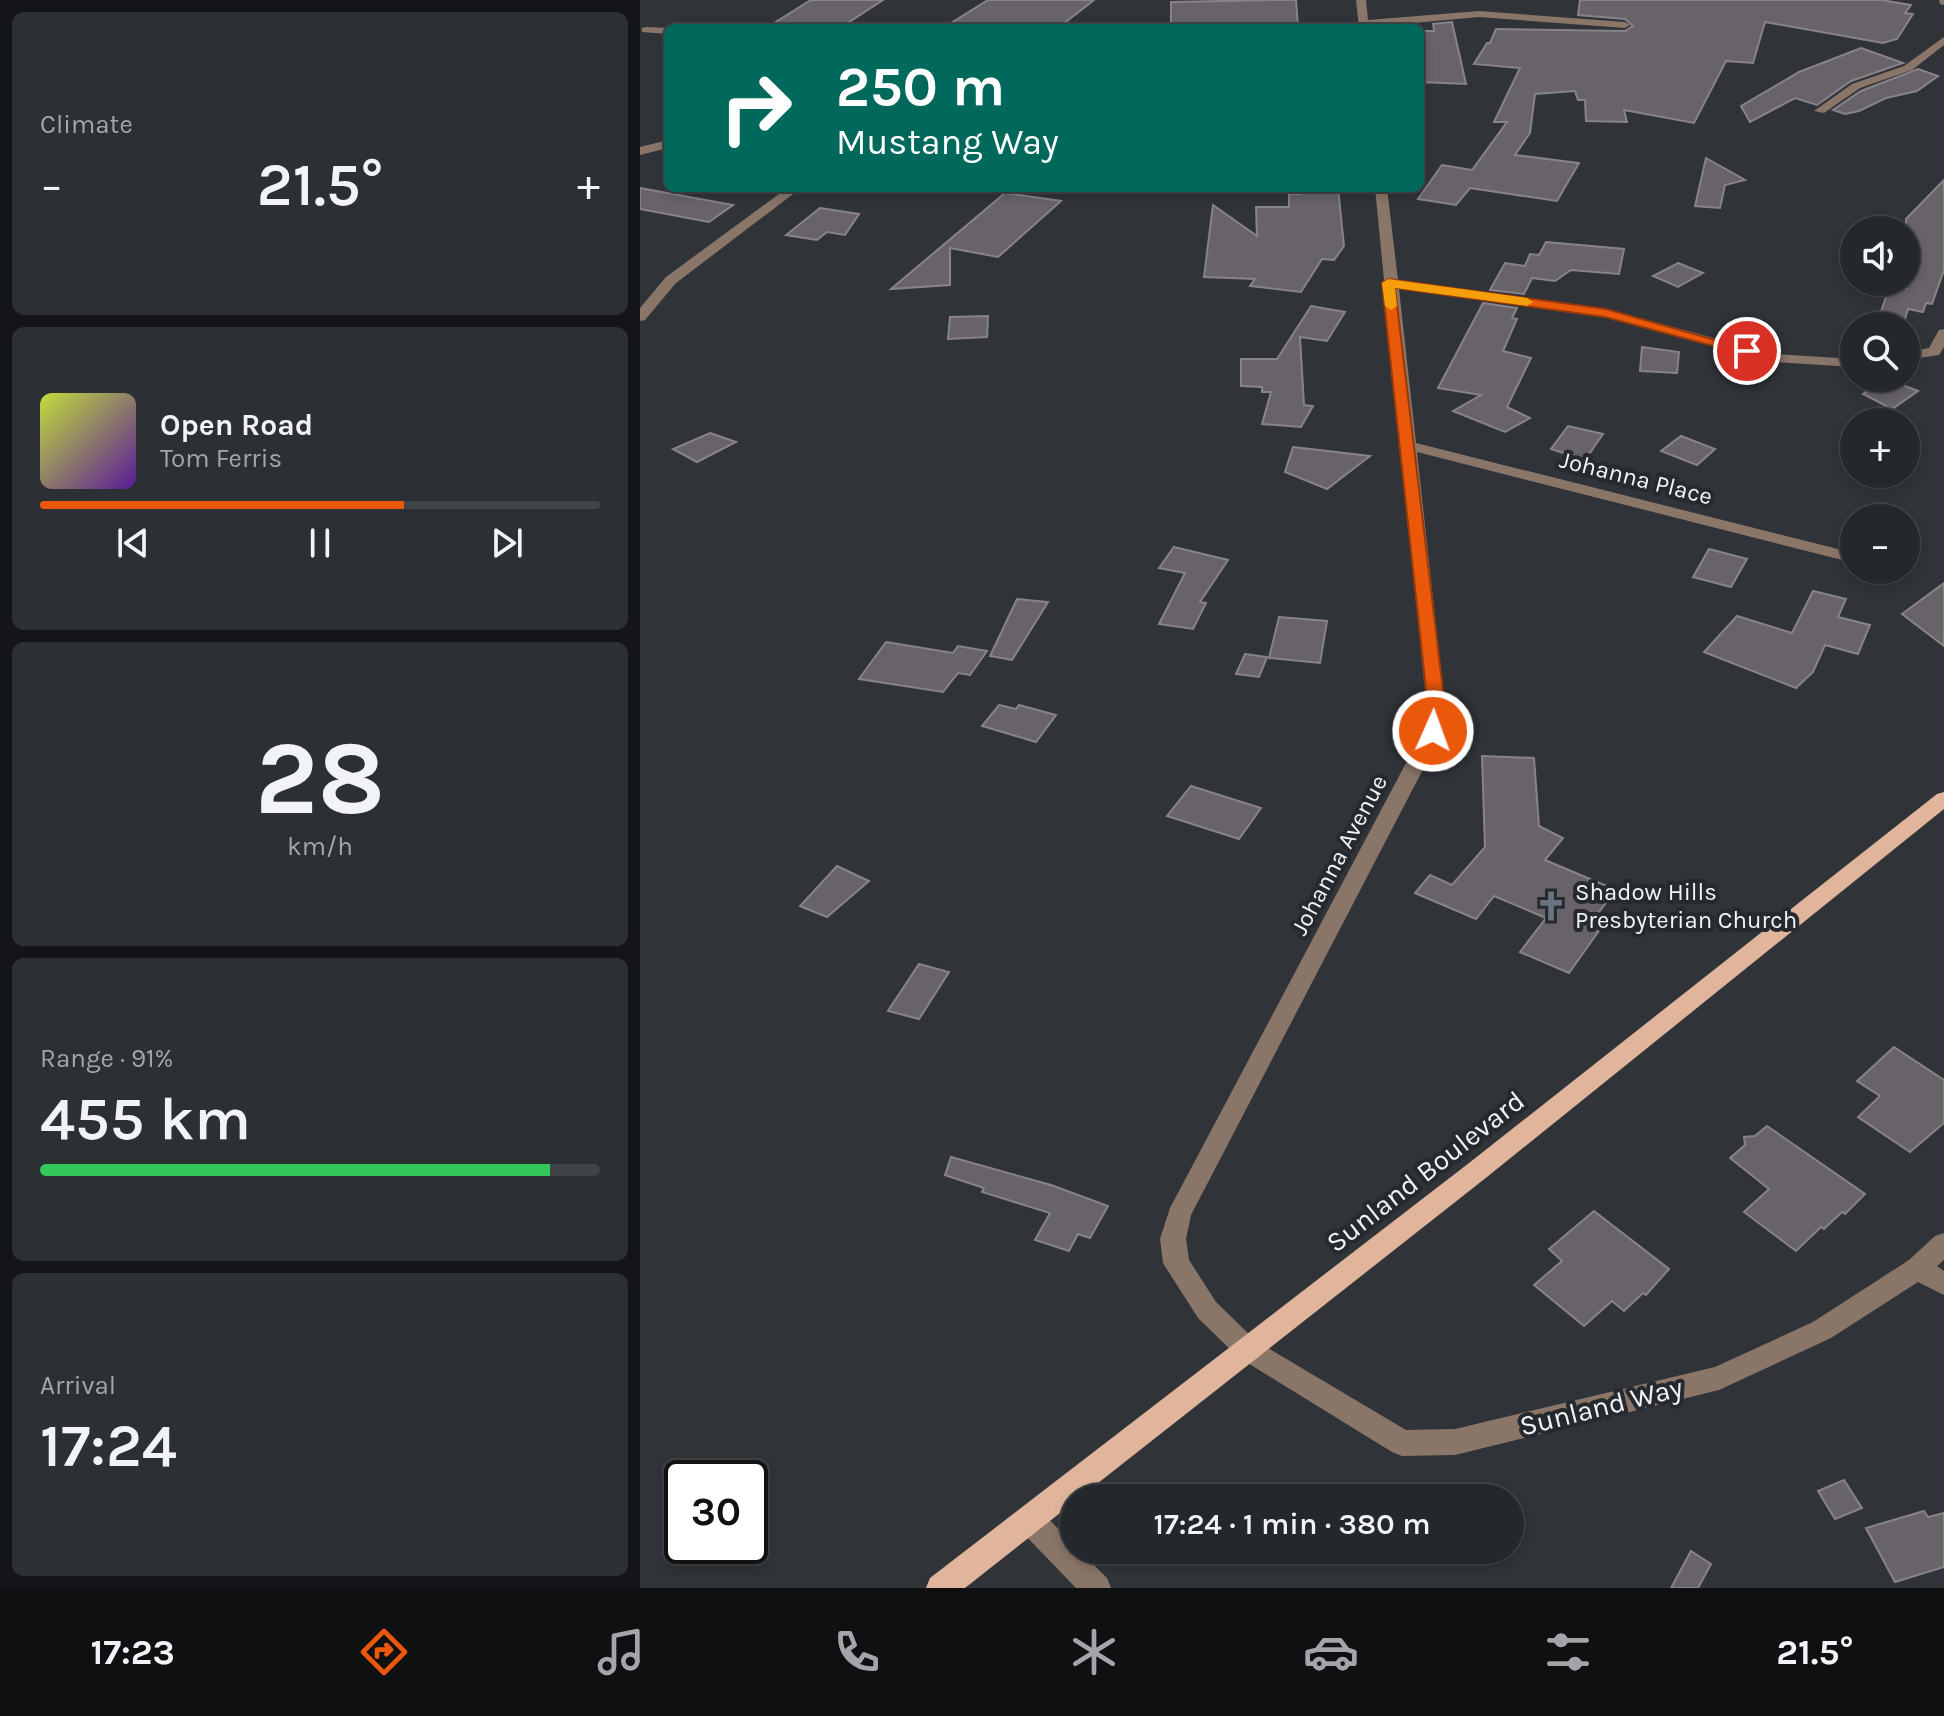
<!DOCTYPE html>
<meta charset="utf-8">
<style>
body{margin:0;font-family:Karla,sans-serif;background:#2c2f33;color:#f1f3f6;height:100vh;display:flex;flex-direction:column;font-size:30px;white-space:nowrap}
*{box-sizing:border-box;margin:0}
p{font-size:26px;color:#a3a5a9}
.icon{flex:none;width:44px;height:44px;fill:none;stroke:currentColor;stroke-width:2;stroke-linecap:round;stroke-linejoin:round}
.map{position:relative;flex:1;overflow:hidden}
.panel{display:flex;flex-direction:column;gap:12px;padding:12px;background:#141518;width:640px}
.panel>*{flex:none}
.guide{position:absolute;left:24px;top:24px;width:760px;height:168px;border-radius:12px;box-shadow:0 4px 12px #0003,0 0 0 2px #414447;background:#00695c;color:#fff;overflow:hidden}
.controls{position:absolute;left:1200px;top:216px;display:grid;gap:16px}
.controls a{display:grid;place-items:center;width:80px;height:80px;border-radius:50%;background:#24272b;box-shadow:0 4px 12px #0003,0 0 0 2px #414447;font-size:40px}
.speed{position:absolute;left:24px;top:1460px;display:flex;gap:16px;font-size:40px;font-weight:700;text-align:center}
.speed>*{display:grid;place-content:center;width:104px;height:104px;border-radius:50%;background:#24272b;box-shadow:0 4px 12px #0003,0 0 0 2px #414447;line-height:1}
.speed .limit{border:4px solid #111;border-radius:12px;background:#fff;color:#111}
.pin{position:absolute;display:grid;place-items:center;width:68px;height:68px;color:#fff;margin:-34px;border:4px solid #fff;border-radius:50%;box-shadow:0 2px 8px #0007}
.me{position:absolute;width:88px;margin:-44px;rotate:2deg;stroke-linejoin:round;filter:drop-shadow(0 0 6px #0008)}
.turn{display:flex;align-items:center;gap:28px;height:168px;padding:0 40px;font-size:36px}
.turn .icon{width:104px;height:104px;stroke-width:2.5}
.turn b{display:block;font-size:56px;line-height:68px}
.big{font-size:60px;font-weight:600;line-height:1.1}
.panel .widget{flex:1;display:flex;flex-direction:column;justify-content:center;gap:12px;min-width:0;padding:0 28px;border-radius:12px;background:#2c2f33}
.panel .dial{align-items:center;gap:0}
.dial b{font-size:104px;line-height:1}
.song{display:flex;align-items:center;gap:24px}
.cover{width:96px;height:96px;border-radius:12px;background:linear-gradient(135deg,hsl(70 70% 55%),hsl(270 70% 35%))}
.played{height:8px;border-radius:4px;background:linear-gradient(90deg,#ea580c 65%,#414447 65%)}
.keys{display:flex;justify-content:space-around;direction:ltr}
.heat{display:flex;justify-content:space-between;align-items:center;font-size:44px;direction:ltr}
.charge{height:12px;border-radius:6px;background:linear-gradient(90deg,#34c759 91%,#414447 0)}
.trip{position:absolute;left:420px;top:1484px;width:464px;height:80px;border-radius:40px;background:#24272b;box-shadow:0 4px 12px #0003,0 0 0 2px #414447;font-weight:600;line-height:80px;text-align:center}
.menu{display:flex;height:128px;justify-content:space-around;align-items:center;background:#0e1011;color:#a3a5a9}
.menu .icon{width:56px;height:56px}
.menu .on{color:#ea580c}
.menu b{font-size:36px;color:#f1f3f6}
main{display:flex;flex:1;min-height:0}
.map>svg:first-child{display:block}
.building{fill:#676368;stroke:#888388;stroke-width:2}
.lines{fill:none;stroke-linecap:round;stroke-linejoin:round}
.minor{fill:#8a7569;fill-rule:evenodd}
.major{fill:#e0b59c;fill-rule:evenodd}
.route{fill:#ea580c;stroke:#983908;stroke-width:2}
.slow{fill:#f59e0b}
.labels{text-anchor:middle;stroke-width:8;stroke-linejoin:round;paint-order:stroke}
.street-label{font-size:24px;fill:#f0f4f6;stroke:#262a2e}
.poi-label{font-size:24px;fill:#f0f4f6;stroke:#262a2e;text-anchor:start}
.near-street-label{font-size:28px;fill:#f0f4f6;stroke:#262a2e}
</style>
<main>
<section class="panel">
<div class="widget"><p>Climate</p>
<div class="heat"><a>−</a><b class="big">21.5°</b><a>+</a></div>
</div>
<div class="widget">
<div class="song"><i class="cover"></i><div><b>Open Road</b><p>Tom Ferris</p></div></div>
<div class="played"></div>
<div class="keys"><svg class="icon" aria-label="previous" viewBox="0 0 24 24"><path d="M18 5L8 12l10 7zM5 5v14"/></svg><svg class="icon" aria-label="pause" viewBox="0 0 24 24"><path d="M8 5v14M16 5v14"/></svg><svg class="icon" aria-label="next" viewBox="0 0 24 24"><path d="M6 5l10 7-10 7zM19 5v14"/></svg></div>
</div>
<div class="widget dial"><b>28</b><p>km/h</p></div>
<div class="widget"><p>Range · 91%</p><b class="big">455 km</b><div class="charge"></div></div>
<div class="widget"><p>Arrival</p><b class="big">17:24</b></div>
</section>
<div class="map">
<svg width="1304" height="1588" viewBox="0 0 1304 1588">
<rect width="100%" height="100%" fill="#303439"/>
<g class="building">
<path d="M 171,0 L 243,0 L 200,28 L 126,28 Z"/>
<path d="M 348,0 L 454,0 L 418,28 L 303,28 Z"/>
<path d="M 631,0 L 656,0 L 658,27 L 588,23 L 588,28 L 554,28 L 555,23 L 531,23 L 531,2 Z"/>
<path d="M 940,0 L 1241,0 L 1271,5 L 1265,13 L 1273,14 L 1257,39 L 1243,43 L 1125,22 L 1113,63 L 1086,61 L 1054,123 L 984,110 L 987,122 L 946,121 L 945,100 L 938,100 L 935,91 L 895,94 L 890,133 L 875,155 L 939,163 L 917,201 L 830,188 L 816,205 L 778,199 L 802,165 L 832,170 L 867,122 L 854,122 L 880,68 L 834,64 L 847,43 L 850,43 L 856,29 L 985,31 L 993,26 L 985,19 L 938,15 Z"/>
<path d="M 812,22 L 826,84 L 780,82 L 780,31 L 794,31 L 793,24 Z"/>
<path d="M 1221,48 L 1263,63 L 1211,81 L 1177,105 L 1155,98 L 1110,122 L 1101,106 L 1159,72 Z"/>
<path d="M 1278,69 L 1298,76 L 1277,91 L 1246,98 L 1219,111 L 1205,114 L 1193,110 L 1221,91 Z"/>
<path d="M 1066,158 L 1105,180 L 1085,185 L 1080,208 L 1055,206 Z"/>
<path d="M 1304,180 L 1304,270 L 1292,304 L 1286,303 L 1283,312 L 1268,309 L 1263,326 L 1236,326 L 1249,288 L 1266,289 L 1266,219 Z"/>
<path d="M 0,188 L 93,205 L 69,222 L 0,209 Z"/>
<path d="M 661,188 L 698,188 L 704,246 L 694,260 L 682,259 L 661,292 L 610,286 L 615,279 L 564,277 L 573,205 L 617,236 L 616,207 L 649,207 L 649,194 L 661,194 Z"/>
<path d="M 365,193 L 421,201 L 358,257 L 310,248 L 310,285 L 251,289 Z"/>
<path d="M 180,208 L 219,214 L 205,235 L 187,232 L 177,240 L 146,235 Z"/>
<path d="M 906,242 L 984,249 L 979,274 L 931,270 L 915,281 L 892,278 L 884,294 L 850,290 L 865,263 L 885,266 L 890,254 L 899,255 Z"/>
<path d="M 1038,263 L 1063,273 L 1038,287 L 1013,276 Z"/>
<path d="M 843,303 L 877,308 L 872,318 L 877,319 L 863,351 L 891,358 L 867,407 L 890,418 L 865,432 L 813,411 L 841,395 L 798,388 Z"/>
<path d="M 671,306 L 705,312 L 687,341 L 660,337 L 664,405 L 673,406 L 661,427 L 622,424 L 631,392 L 622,392 L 622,387 L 601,386 L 601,359 L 637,359 Z"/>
<path d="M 348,316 L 347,337 L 308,339 L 310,317 Z"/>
<path d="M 1002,347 L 1039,352 L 1037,373 L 1000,371 Z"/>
<path d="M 1247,379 L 1278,391 L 1252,409 L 1223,394 Z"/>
<path d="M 928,426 L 963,434 L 945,460 L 911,449 Z"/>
<path d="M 70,433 L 96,442 L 57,462 L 33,449 Z"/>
<path d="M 1041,436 L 1075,449 L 1057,465 L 1021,451 Z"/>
<path d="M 653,447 L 730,456 L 687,489 L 645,472 Z"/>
<path d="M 534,547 L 588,560 L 560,602 L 566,603 L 553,629 L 519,624 L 545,573 L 519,568 Z"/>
<path d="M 1069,549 L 1107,559 L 1091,587 L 1053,577 Z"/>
<path d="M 1304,583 L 1304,646 L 1262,614 Z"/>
<path d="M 1173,591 L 1206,599 L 1198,617 L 1230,625 L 1218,654 L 1185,645 L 1173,672 L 1156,688 L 1064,652 L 1097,616 L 1152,633 Z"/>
<path d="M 377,599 L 408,602 L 372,660 L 350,656 Z"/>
<path d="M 639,617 L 687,621 L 680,663 L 629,658 Z"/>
<path d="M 246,642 L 313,653 L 318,646 L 347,651 L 330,675 L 318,673 L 303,692 L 219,679 Z"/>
<path d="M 605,654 L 627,657 L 619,677 L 596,674 Z"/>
<path d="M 359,705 L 376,709 L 379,705 L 416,715 L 396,742 L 342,726 Z"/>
<path d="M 842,756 L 894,758 L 899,826 L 923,838 L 905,860 L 976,890 L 952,921 L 963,925 L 929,973 L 880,952 L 906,918 L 854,896 L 836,919 L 775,893 L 790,875 L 812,885 L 845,847 Z"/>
<path d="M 551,786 L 621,808 L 599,839 L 527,816 Z"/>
<path d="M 197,866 L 229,881 L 187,917 L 160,906 Z"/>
<path d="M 279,964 L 309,972 L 279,1019 L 248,1011 Z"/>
<path d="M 1254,1047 L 1304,1080 L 1304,1123 L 1270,1152 L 1218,1117 L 1240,1096 L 1217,1081 Z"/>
<path d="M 1127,1126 L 1225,1194 L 1205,1214 L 1202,1212 L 1184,1229 L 1181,1227 L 1156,1251 L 1104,1212 L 1129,1189 L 1090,1158 L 1105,1145 L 1104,1137 L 1115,1136 Z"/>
<path d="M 311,1157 L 411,1185 L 468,1206 L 450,1238 L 438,1234 L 429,1251 L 395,1240 L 410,1213 L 342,1192 L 344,1188 L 305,1175 Z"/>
<path d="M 954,1211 L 1029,1269 L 1006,1295 L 1003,1293 L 984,1311 L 972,1301 L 944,1326 L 894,1285 L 922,1261 L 909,1249 Z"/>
<path d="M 1204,1480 L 1222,1508 L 1195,1519 L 1178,1491 Z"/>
<path d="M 1284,1511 L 1288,1517 L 1304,1513 L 1304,1567 L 1255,1582 L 1226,1528 Z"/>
<path d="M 1051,1551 L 1071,1564 L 1058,1588 L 1031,1588 Z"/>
</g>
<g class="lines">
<g class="minor">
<path d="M 716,0 L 726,0 L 728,20 L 839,11 L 985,22 L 990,25 L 985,28 L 839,17 L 719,28 Z"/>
<path d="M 1299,0 L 1304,0 L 1304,5 L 1300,4 Z"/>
<path d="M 6,27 L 29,28 L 28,34 L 2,32 L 2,28 Z"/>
<path d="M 1304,37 L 1304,45 L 1272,70 L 1220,88 L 1184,113 L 1174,111 L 1212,84 L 1264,66 Z"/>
<path d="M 28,140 L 28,148 L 0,155 L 0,147 Z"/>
<path d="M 147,188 L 161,188 L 36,283 L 5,320 L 0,321 L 0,308 L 26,277 Z"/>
<path d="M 735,188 L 747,188 L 758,280 L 966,309 L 1133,354 L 1214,359 L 1214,367 L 1132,362 L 965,317 L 759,289 L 776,443 L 1214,553 L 1214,563 L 777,452 L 803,690 L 803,731 L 551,1215 L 546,1239 L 549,1260 L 576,1302 L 616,1341 L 766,1430 L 815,1429 L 1075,1367 L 1173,1322 L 1269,1260 L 1295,1236 L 1304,1233 L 1304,1260 L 1297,1266 L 1304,1271 L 1304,1295 L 1278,1282 L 1191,1338 L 1079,1390 L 815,1455 L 762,1456 L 752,1452 L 598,1357 L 558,1318 L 523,1263 L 520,1239 L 530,1208 L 783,731 L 785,690 L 744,286 L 741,283 L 744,280 Z"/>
<path d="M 1304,329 L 1304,347 L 1299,355 L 1266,360 L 1266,352 L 1289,348 L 1299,330 Z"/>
<path d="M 390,1506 L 400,1510 L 434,1545 L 434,1550 L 439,1550 L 467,1578 L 471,1588 L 436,1588 L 380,1530 L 376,1520 L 380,1510 Z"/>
</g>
<path class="major" d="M 1304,792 L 1304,809 L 847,1177 L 439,1498 L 434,1498 L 434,1502 L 325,1588 L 286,1588 L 290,1578 L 829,1163 L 1297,794 Z"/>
</g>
<path class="route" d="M 748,279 L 966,309 L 1114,351 L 1107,355 L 965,317 L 755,288 L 803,690 L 802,731 L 793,736 L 784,731 L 786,690 L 742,283 Z"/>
<path class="slow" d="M 748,279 L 887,298 L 893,302 L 887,306 L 755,288 L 757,306 L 751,310 L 745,306 L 742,283 Z"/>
<defs>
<g id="church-bare" transform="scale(2.4)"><path d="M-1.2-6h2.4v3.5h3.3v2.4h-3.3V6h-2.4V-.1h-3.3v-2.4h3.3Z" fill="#6b7280" stroke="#262a2e" stroke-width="2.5" paint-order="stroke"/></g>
</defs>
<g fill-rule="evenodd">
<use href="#church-bare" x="911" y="906"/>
</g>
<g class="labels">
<g class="street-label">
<text transform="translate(996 478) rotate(14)" y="8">Johanna Place</text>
<text transform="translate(699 855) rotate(-62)" y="8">Johanna Avenue</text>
</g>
<g class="poi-label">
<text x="935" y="900">Shadow Hills<tspan x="935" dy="28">Presbyterian Church</tspan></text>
</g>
<g class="near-street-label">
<text transform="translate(785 1171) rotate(-38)" y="10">Sunland Boulevard</text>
<text transform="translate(961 1406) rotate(-14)" y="10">Sunland Way</text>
</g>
</g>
</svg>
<div class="controls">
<a><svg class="icon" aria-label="sound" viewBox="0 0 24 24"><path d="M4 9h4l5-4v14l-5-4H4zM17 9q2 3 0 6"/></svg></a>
<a><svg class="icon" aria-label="search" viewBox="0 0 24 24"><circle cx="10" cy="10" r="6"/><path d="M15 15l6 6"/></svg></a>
<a>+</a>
<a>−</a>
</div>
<div class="speed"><div class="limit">30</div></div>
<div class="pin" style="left:1107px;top:351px;background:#d93025"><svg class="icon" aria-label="arrive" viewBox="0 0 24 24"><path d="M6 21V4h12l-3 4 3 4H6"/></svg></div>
<svg class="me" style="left:793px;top:731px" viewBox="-20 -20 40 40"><circle r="17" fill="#ea580c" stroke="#fff" stroke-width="3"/><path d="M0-11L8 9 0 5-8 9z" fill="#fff"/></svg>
<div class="trip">17:24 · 1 min · 380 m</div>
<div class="guide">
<div class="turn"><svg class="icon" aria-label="right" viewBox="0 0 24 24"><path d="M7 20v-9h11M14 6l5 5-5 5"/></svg><div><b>250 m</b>Mustang Way</div></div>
</div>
</div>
</main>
<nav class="menu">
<b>17:23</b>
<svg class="icon on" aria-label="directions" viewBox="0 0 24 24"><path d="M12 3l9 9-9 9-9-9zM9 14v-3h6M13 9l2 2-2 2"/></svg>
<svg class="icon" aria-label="music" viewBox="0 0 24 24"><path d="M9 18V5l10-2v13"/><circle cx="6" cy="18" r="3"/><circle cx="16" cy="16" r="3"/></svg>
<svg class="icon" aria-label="phone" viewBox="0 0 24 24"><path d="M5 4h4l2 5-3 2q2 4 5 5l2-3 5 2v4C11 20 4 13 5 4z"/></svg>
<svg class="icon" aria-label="climate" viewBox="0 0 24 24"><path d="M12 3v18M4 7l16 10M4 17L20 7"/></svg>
<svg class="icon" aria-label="car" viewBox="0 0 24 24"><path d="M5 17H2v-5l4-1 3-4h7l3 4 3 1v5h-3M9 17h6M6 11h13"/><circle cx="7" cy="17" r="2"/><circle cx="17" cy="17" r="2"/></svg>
<svg class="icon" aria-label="filters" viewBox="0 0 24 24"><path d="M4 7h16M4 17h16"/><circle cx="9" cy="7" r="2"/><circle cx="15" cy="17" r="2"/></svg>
<b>21.5°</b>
</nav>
